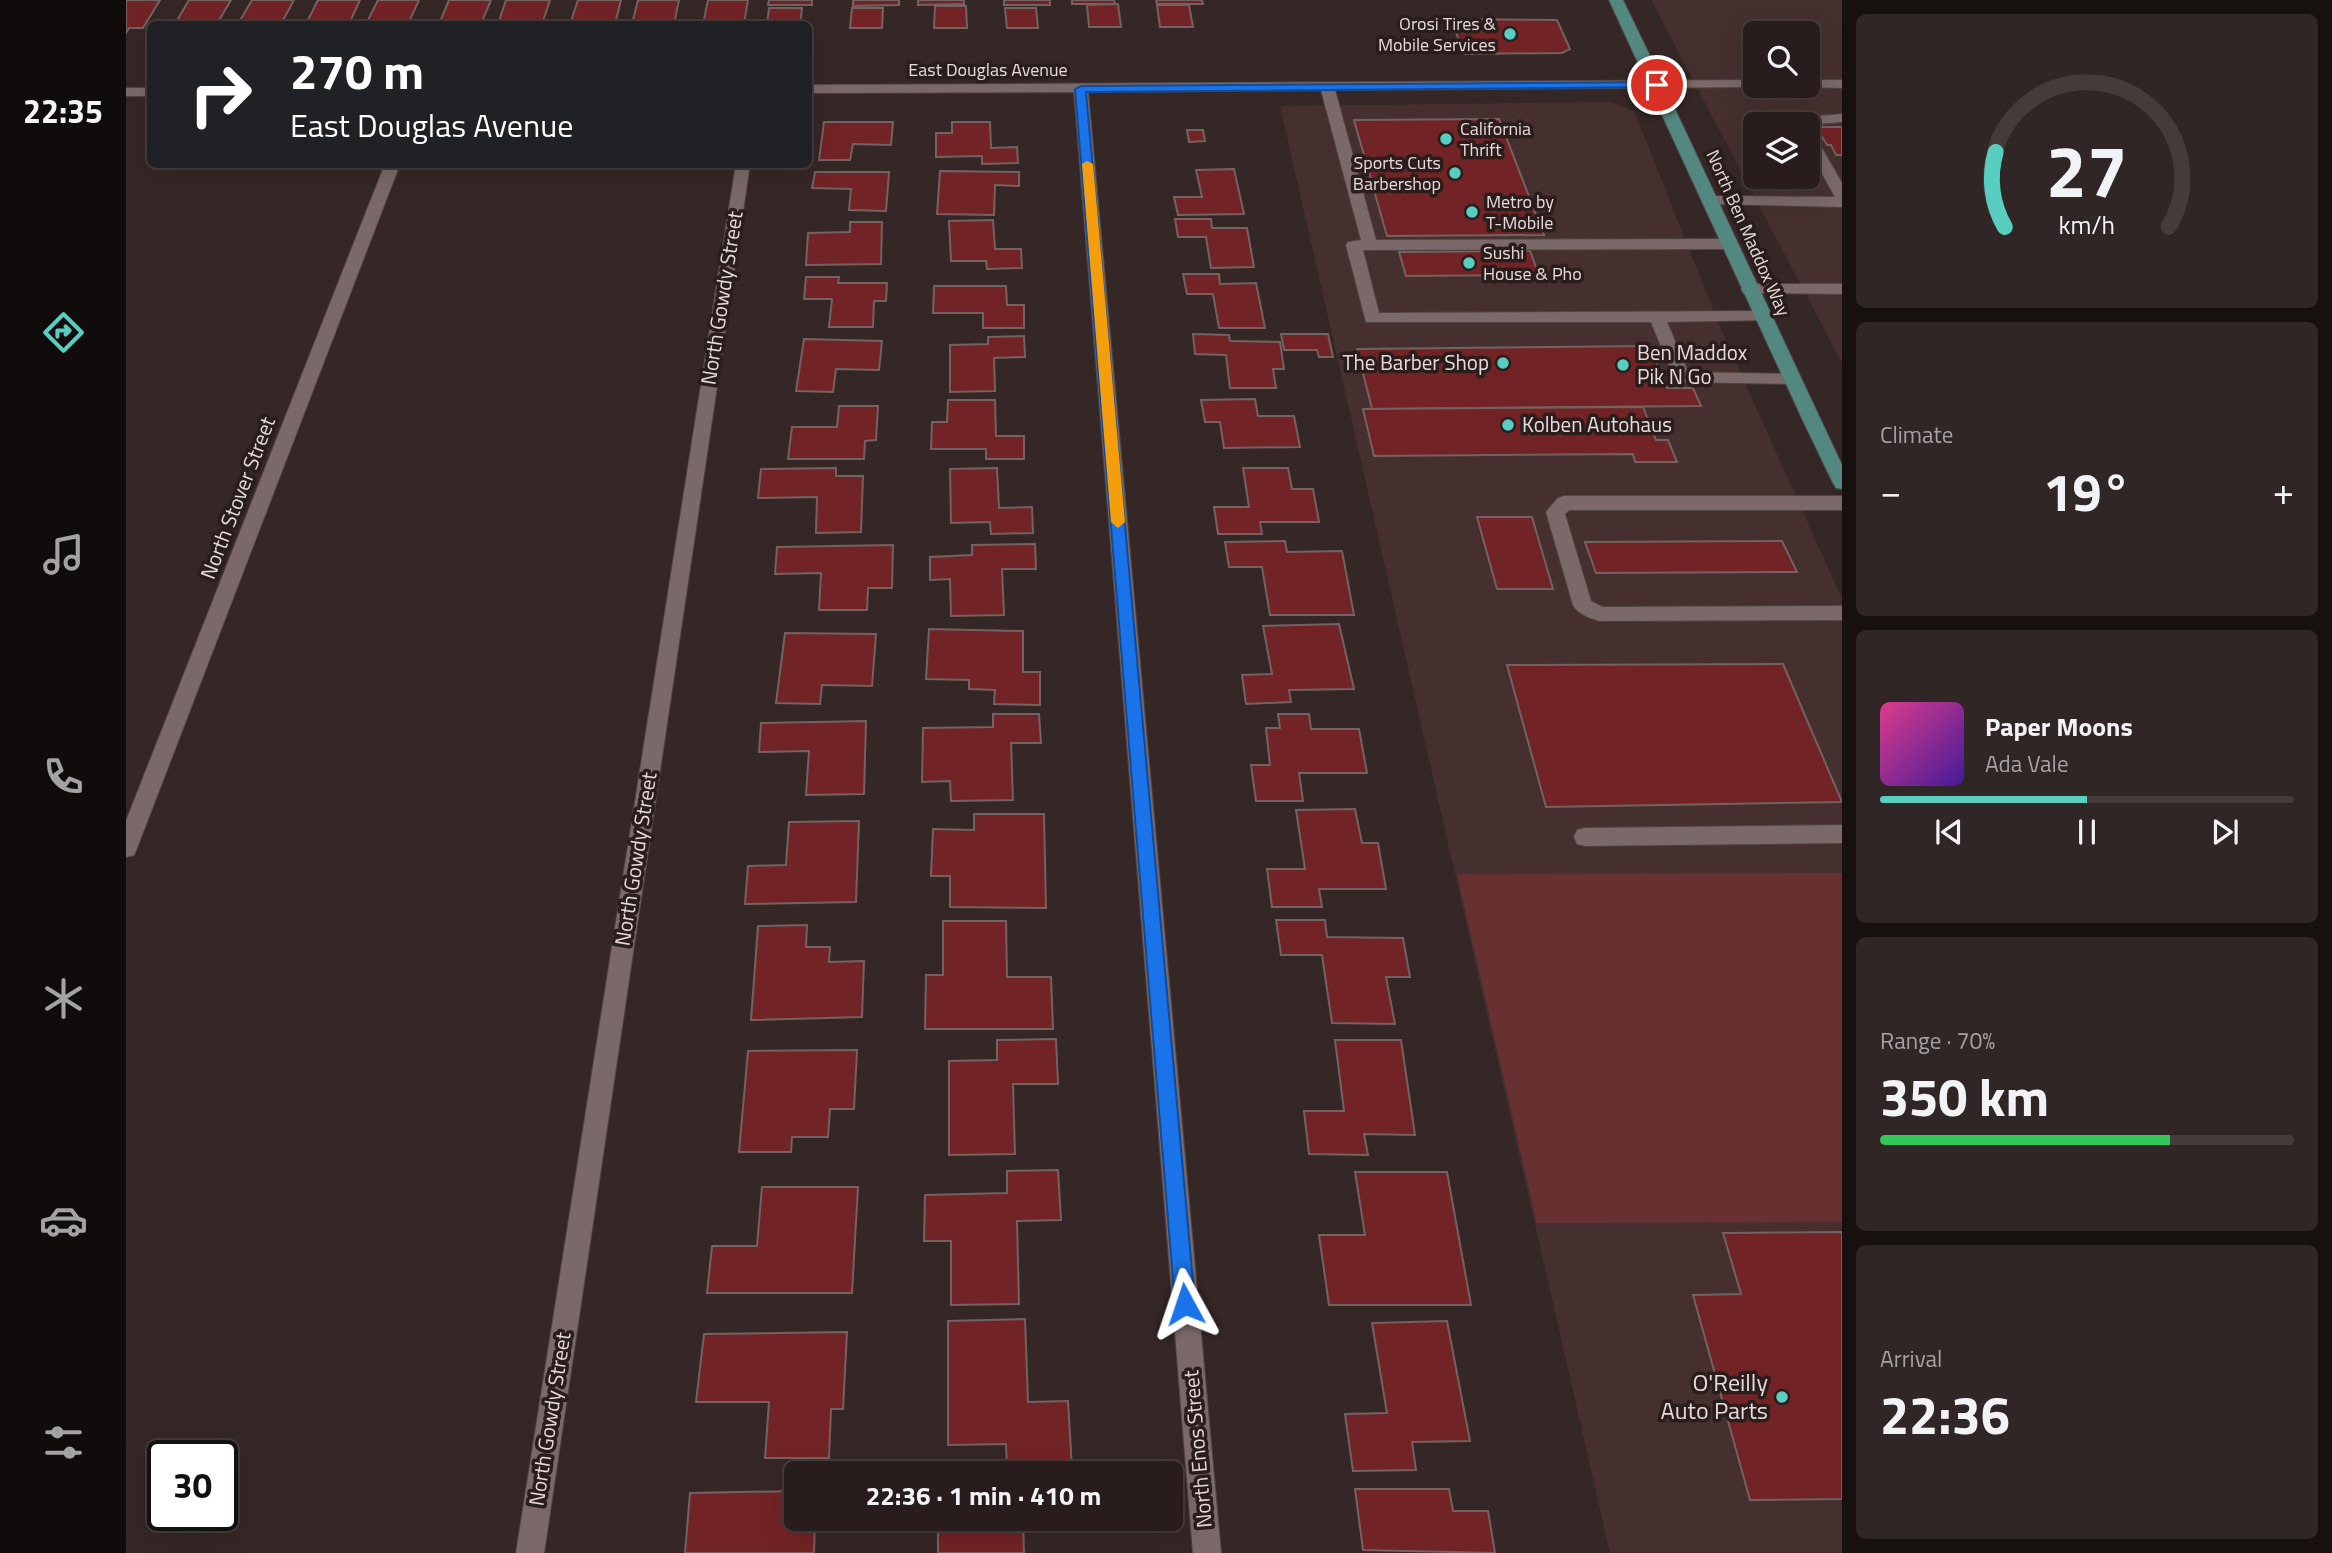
<!DOCTYPE html>
<meta charset="utf-8">
<style>
body{margin:0;font-family:"Titillium Web",sans-serif;background:#302625;color:#f1f3f6;height:100vh;display:flex;flex-direction:column;font-size:26px;white-space:nowrap}
*{box-sizing:border-box;margin:0}
p{font-size:23px;color:#a5a2a3}
.icon{flex:none;width:38px;height:38px;fill:none;stroke:currentColor;stroke-width:2;stroke-linecap:round;stroke-linejoin:round}
.map{position:relative;flex:1;overflow:hidden}
.drawer{display:flex;flex-direction:column;gap:14px;padding:14px;background:#16100f;width:490px}
.drawer>*{flex:none}
.top-card{position:absolute;left:21px;top:21px;width:665px;height:147px;border-radius:10px;box-shadow:0 7px 28px #0002,0 0 0 2px #443b3b;background:#202124;color:#fff;overflow:hidden}
.controls{position:absolute;left:1617px;top:21px;display:grid;gap:14px}
.controls a{display:grid;place-items:center;width:77px;height:77px;border-radius:10px;background:#281d1c;box-shadow:0 7px 28px #0002,0 0 0 2px #443b3b;font-size:35px}
.speed{position:absolute;left:21px;top:1440px;display:flex;gap:14px;font-size:35px;font-weight:700;text-align:center}
.speed>*{display:grid;place-content:center;width:91px;height:91px;border-radius:50%;background:#281d1c;box-shadow:0 7px 28px #0002,0 0 0 2px #443b3b;line-height:1}
.speed .limit{border:4px solid #111;border-radius:10px;background:#fff;color:#111}
.pin{position:absolute;display:grid;place-items:center;width:60px;height:60px;color:#fff;margin:-30px;border:4px solid #fff;border-radius:50%;box-shadow:0 2px 7px #0007}
.me{position:absolute;width:77px;margin:-38px;rotate:355deg;stroke-linejoin:round;filter:drop-shadow(0 0 5px #0008)}
.turn{display:flex;align-items:center;gap:24px;height:147px;padding:0 28px;font-size:32px}
.turn .icon{width:91px;height:91px;stroke-width:2.5}
.turn b{display:block;font-size:49px;line-height:60px}
.big{font-size:52px;font-weight:700;line-height:1.1}
.drawer .tile{flex:1;display:flex;flex-direction:column;justify-content:center;gap:10px;min-width:0;padding:0 24px;border-radius:10px;background:#302625}
.drawer .dial{align-items:center;gap:0}
.dial svg{height:182px;overflow:visible;fill:none;stroke:#443b3b;stroke-width:7;stroke-linecap:round;text-anchor:middle}
.dial text{fill:#f1f3f6;stroke:none}
.song{display:flex;align-items:center;gap:21px}
.cover{width:84px;height:84px;border-radius:10px;background:linear-gradient(135deg,hsl(330 70% 55%),hsl(260 70% 35%))}
.played{height:7px;border-radius:4px;background:linear-gradient(90deg,#58cec0 50%,#443b3b 50%)}
.keys{display:flex;justify-content:space-around;direction:ltr}
.heat{display:flex;justify-content:space-between;align-items:center;font-size:38px;direction:ltr}
.charge{height:10px;border-radius:5px;background:linear-gradient(90deg,#34c759 70%,#443b3b 0)}
.trip{position:absolute;left:658px;top:1461px;width:399px;height:70px;border-radius:10px;background:#281d1c;box-shadow:0 7px 28px #0002,0 0 0 2px #443b3b;font-weight:700;line-height:70px;text-align:center}
main{display:flex;flex:1;min-height:0}
.tabs{display:flex;flex-direction:column;width:126px;justify-content:space-around;align-items:center;background:#100c0b;color:#a5a2a3}
.tabs .icon{width:49px;height:49px}
.tabs .current{color:#58cec0}
.tabs b{font-size:32px;color:#f1f3f6}
.map>svg:first-child{display:block}
.built{fill:#45302f;fill-rule:evenodd}
.green{fill:#663130}
.building{fill:#722325;stroke:#736261;stroke-width:2}
.lines{fill:none;stroke-linecap:round;stroke-linejoin:round}
.minor-casing{stroke:#504444;stroke-width:2}
.major-casing{stroke:#504444;stroke-width:2}
.minor{fill:#7a6968;fill-rule:evenodd}
.major{fill:#528880;fill-rule:evenodd}
.route{fill:#1a73e8;stroke:#114b97;stroke-width:2}
.slow{fill:#f59e0b}
.poi-dot{fill:#58cec0;stroke:#2a1d1c;stroke-width:2.5}
.labels{text-anchor:middle;stroke-width:7;stroke-linejoin:round;paint-order:stroke}
.far-poi-label{font-size:18px;fill:#e4dbda;stroke:#2a1d1c;text-anchor:start}
.far-street-label{font-size:18px;fill:#e4dbda;stroke:#2a1d1c}
.street-label{font-size:21px;fill:#e4dbda;stroke:#2a1d1c}
.poi-label{font-size:21px;fill:#e4dbda;stroke:#2a1d1c;text-anchor:start}
.near-poi-label{font-size:24px;fill:#e4dbda;stroke:#2a1d1c;text-anchor:end}
</style>
<main>
<nav class="tabs">
<b>22:35</b>
<svg class="icon current" aria-label="directions" viewBox="0 0 24 24"><path d="M12 3l9 9-9 9-9-9zM9 14v-3h6M13 9l2 2-2 2"/></svg>
<svg class="icon" aria-label="music" viewBox="0 0 24 24"><path d="M9 18V5l10-2v13"/><circle cx="6" cy="18" r="3"/><circle cx="16" cy="16" r="3"/></svg>
<svg class="icon" aria-label="phone" viewBox="0 0 24 24"><path d="M5 4h4l2 5-3 2q2 4 5 5l2-3 5 2v4C11 20 4 13 5 4z"/></svg>
<svg class="icon" aria-label="climate" viewBox="0 0 24 24"><path d="M12 3v18M4 7l16 10M4 17L20 7"/></svg>
<svg class="icon" aria-label="car" viewBox="0 0 24 24"><path d="M5 17H2v-5l4-1 3-4h7l3 4 3 1v5h-3M9 17h6M6 11h13"/><circle cx="7" cy="17" r="2"/><circle cx="17" cy="17" r="2"/></svg>
<svg class="icon" aria-label="filters" viewBox="0 0 24 24"><path d="M4 7h16M4 17h16"/><circle cx="9" cy="7" r="2"/><circle cx="15" cy="17" r="2"/></svg>
</nav>
<div class="map">
<svg width="1716" height="1553" viewBox="0 0 1716 1553">
<rect width="100%" height="100%" fill="#352726"/>
<g class="built">
<path d="M 1525,0 L 1716,0 L 1716,363 ZM 1629,33 L 1682,33 L 1682,86 L 1629,86 ZM 1629,124 L 1682,124 L 1682,177 L 1629,177 Z"/>
<path d="M 1485,102 L 1508,111 L 1597,334 L 1716,599 L 1716,1553 L 1484,1553 L 1154,106 Z"/>
</g>
<path class="green" d="M 1716,873 L 1716,1222 L 1411,1223 L 1331,874 Z"/>
<g class="building">
<path d="M 0,0 L 34,0 L 17,28 L 3,28 L 0,33 Z"/>
<path d="M 63,0 L 105,0 L 91,24 L 49,24 Z"/>
<path d="M 126,0 L 168,0 L 155,24 L 112,24 Z"/>
<path d="M 192,0 L 234,0 L 223,24 L 180,24 Z"/>
<path d="M 252,0 L 293,0 L 282,24 L 240,24 Z"/>
<path d="M 323,0 L 365,0 L 355,24 L 313,24 Z"/>
<path d="M 380,0 L 424,0 L 416,24 L 372,24 Z"/>
<path d="M 452,0 L 495,0 L 489,24 L 444,24 Z"/>
<path d="M 512,0 L 553,0 L 548,24 L 506,24 Z"/>
<path d="M 582,0 L 622,0 L 618,24 L 577,24 Z"/>
<path d="M 643,0 L 686,0 L 686,5 L 642,5 Z"/>
<path d="M 727,0 L 773,0 L 773,5 L 727,6 Z"/>
<path d="M 792,0 L 838,0 L 838,4 L 792,5 Z"/>
<rect x="878" y="0" width="46" height="5"/>
<path d="M 946,0 L 988,0 L 989,4 L 946,4 Z"/>
<path d="M 1030,0 L 1076,0 L 1077,4 L 1031,4 Z"/>
<path d="M 992,4 L 995,27 L 963,27 L 961,5 Z"/>
<path d="M 1031,5 L 1063,5 L 1067,27 L 1034,27 Z"/>
<path d="M 809,6 L 840,6 L 841,28 L 808,28 Z"/>
<path d="M 643,8 L 676,8 L 674,24 L 641,24 Z"/>
<path d="M 726,8 L 757,8 L 756,28 L 724,28 Z"/>
<path d="M 879,8 L 910,8 L 912,28 L 881,28 Z"/>
<path d="M 1325,19 L 1431,20 L 1444,49 L 1436,53 L 1338,54 Z"/>
<path d="M 1373,119 L 1418,235 L 1261,236 L 1228,120 Z"/>
<path d="M 698,122 L 767,122 L 765,145 L 727,144 L 724,160 L 693,160 Z"/>
<path d="M 826,122 L 864,122 L 865,148 L 891,147 L 892,163 L 856,164 L 856,156 L 810,157 L 810,133 L 826,133 Z"/>
<path d="M 1690,127 L 1716,127 L 1716,155 L 1710,155 L 1705,145 L 1701,145 Z"/>
<path d="M 1061,130 L 1077,130 L 1079,141 L 1063,142 Z"/>
<path d="M 1108,169 L 1118,214 L 1052,215 L 1048,197 L 1076,197 L 1070,170 Z"/>
<path d="M 814,171 L 893,172 L 893,186 L 869,185 L 868,215 L 811,214 Z"/>
<path d="M 689,172 L 763,172 L 760,211 L 723,210 L 725,189 L 686,188 Z"/>
<path d="M 1049,219 L 1085,219 L 1086,228 L 1121,228 L 1128,267 L 1085,268 L 1080,237 L 1052,237 Z"/>
<path d="M 867,220 L 869,249 L 895,249 L 896,268 L 861,269 L 860,261 L 825,261 L 823,221 Z"/>
<path d="M 724,222 L 756,222 L 755,264 L 680,265 L 682,233 L 724,232 Z"/>
<path d="M 1404,251 L 1413,275 L 1280,276 L 1273,252 Z"/>
<path d="M 1057,274 L 1093,274 L 1094,284 L 1130,283 L 1139,328 L 1093,328 L 1087,294 L 1061,294 Z"/>
<path d="M 680,277 L 713,277 L 712,283 L 761,283 L 760,301 L 748,301 L 747,327 L 703,327 L 706,299 L 678,299 Z"/>
<path d="M 808,286 L 880,286 L 881,305 L 898,305 L 898,328 L 857,328 L 857,313 L 807,313 Z"/>
<path d="M 1067,334 L 1103,335 L 1104,341 L 1154,342 L 1158,369 L 1147,369 L 1150,388 L 1104,388 L 1100,355 L 1069,354 Z"/>
<path d="M 1155,334 L 1202,334 L 1207,357 L 1193,357 L 1191,350 L 1158,350 Z"/>
<path d="M 898,336 L 899,357 L 868,358 L 869,391 L 824,392 L 824,345 L 862,344 L 862,337 Z"/>
<path d="M 678,339 L 756,341 L 753,370 L 710,369 L 707,392 L 670,391 Z"/>
<path d="M 1523,346 L 1541,388 L 1567,388 L 1575,406 L 1246,409 L 1231,349 Z"/>
<path d="M 1129,399 L 1132,416 L 1168,416 L 1174,447 L 1098,448 L 1094,422 L 1079,422 L 1075,400 Z"/>
<path d="M 822,400 L 869,400 L 870,436 L 898,436 L 898,459 L 860,459 L 860,449 L 805,449 L 806,422 L 821,422 Z"/>
<path d="M 713,406 L 752,406 L 750,440 L 739,441 L 738,459 L 662,459 L 666,427 L 711,427 Z"/>
<path d="M 1517,407 L 1530,440 L 1542,440 L 1551,462 L 1509,462 L 1507,454 L 1248,456 L 1237,409 Z"/>
<path d="M 710,468 L 710,476 L 737,476 L 735,532 L 690,533 L 691,497 L 632,498 L 635,469 Z"/>
<path d="M 871,468 L 873,508 L 906,507 L 907,533 L 865,534 L 864,522 L 825,523 L 824,469 Z"/>
<path d="M 1117,468 L 1162,468 L 1166,489 L 1187,489 L 1193,522 L 1134,522 L 1136,534 L 1092,534 L 1088,507 L 1123,507 Z"/>
<path d="M 1351,517 L 1406,517 L 1427,589 L 1371,589 Z"/>
<path d="M 1159,541 L 1161,552 L 1216,551 L 1228,615 L 1144,615 L 1136,567 L 1103,567 L 1099,542 Z"/>
<path d="M 1656,541 L 1671,572 L 1470,573 L 1459,542 Z"/>
<path d="M 909,544 L 910,569 L 876,569 L 878,615 L 825,616 L 824,579 L 804,580 L 804,557 L 846,555 L 846,545 Z"/>
<path d="M 767,545 L 766,588 L 742,588 L 741,610 L 693,610 L 695,573 L 649,574 L 651,547 Z"/>
<path d="M 1213,624 L 1228,689 L 1163,690 L 1165,702 L 1120,704 L 1116,675 L 1146,674 L 1137,626 Z"/>
<path d="M 803,629 L 897,631 L 897,672 L 914,672 L 914,705 L 868,704 L 869,690 L 843,689 L 843,680 L 800,679 Z"/>
<path d="M 659,633 L 750,634 L 746,686 L 696,685 L 694,704 L 650,703 Z"/>
<path d="M 1657,664 L 1716,802 L 1420,807 L 1381,665 Z"/>
<path d="M 867,714 L 913,714 L 915,743 L 885,743 L 887,800 L 825,801 L 824,781 L 796,782 L 797,728 L 867,727 Z"/>
<path d="M 1152,714 L 1183,714 L 1185,729 L 1233,729 L 1241,773 L 1173,773 L 1177,801 L 1130,801 L 1125,765 L 1144,765 L 1140,728 L 1154,728 Z"/>
<path d="M 740,721 L 738,794 L 680,795 L 683,751 L 633,752 L 635,723 Z"/>
<path d="M 1229,809 L 1236,843 L 1252,843 L 1260,889 L 1193,889 L 1196,907 L 1146,907 L 1141,869 L 1179,869 L 1170,810 Z"/>
<path d="M 848,814 L 918,814 L 920,908 L 824,907 L 824,876 L 805,876 L 807,829 L 848,830 Z"/>
<path d="M 733,821 L 730,902 L 619,904 L 622,866 L 660,865 L 663,822 Z"/>
<path d="M 1150,920 L 1199,920 L 1201,937 L 1277,938 L 1284,977 L 1260,977 L 1269,1024 L 1206,1023 L 1196,955 L 1155,955 Z"/>
<path d="M 817,921 L 880,921 L 881,977 L 925,977 L 927,1029 L 799,1029 L 800,975 L 817,975 Z"/>
<path d="M 681,925 L 680,947 L 704,947 L 703,962 L 738,961 L 736,1017 L 625,1020 L 632,926 Z"/>
<path d="M 930,1039 L 932,1084 L 887,1084 L 889,1154 L 823,1155 L 823,1061 L 871,1060 L 871,1040 Z"/>
<path d="M 1209,1040 L 1275,1040 L 1289,1135 L 1238,1134 L 1242,1155 L 1183,1154 L 1178,1111 L 1218,1111 Z"/>
<path d="M 731,1050 L 728,1109 L 704,1109 L 702,1137 L 666,1137 L 665,1152 L 613,1152 L 622,1051 Z"/>
<path d="M 932,1170 L 935,1220 L 891,1221 L 893,1304 L 825,1305 L 825,1241 L 798,1241 L 799,1195 L 881,1193 L 881,1171 Z"/>
<path d="M 1229,1172 L 1321,1172 L 1345,1305 L 1203,1305 L 1193,1235 L 1239,1235 Z"/>
<path d="M 636,1187 L 732,1187 L 726,1293 L 581,1293 L 586,1246 L 631,1246 Z"/>
<path d="M 1716,1232 L 1716,1499 L 1624,1500 L 1567,1295 L 1615,1294 L 1597,1233 Z"/>
<path d="M 899,1319 L 902,1402 L 942,1401 L 946,1469 L 881,1470 L 880,1444 L 822,1445 L 822,1321 Z"/>
<path d="M 1321,1321 L 1344,1441 L 1286,1442 L 1290,1470 L 1227,1471 L 1219,1414 L 1261,1413 L 1246,1323 Z"/>
<path d="M 721,1332 L 717,1409 L 705,1409 L 703,1458 L 639,1458 L 643,1402 L 570,1402 L 578,1334 Z"/>
<path d="M 1229,1489 L 1323,1489 L 1327,1511 L 1362,1511 L 1369,1553 L 1237,1550 Z"/>
<path d="M 670,1491 L 670,1519 L 689,1519 L 688,1553 L 559,1553 L 564,1493 Z"/>
<path d="M 812,1519 L 897,1519 L 898,1553 L 812,1553 Z"/>
</g>
<g class="lines">
<g class="minor-casing">
<g id="minor">
<path d="M 1629,80 L 1629,86 L 1634,87 L 1209,90 L 1250,240 L 1603,239 L 1611,244 L 1603,249 L 1237,250 L 1253,313 L 1636,311 L 1642,312 L 1644,316 L 1642,320 L 1541,322 L 1562,372 L 1670,374 L 1672,378 L 1670,382 L 1664,384 L 1550,382 L 1525,322 L 1240,322 L 1220,245 L 1222,242 L 1235,240 L 1195,90 L 962,92 L 1095,1553 L 1067,1553 L 948,92 L 682,93 L 682,85 Z"/>
<path d="M 1682,80 L 1716,80 L 1716,88 L 1677,87 L 1682,86 Z"/>
<rect x="0" y="88" width="24" height="8"/>
<path d="M 1716,114 L 1716,122 L 1690,124 L 1682,128 L 1682,124 L 1675,124 L 1681,117 Z"/>
<path d="M 1682,132 L 1689,136 L 1716,183 L 1716,207 L 1581,204 L 1578,201 L 1586,196 L 1709,197 L 1682,148 Z"/>
<path d="M 259,164 L 274,164 L 11,848 L 8,855 L 0,857 L 0,821 Z"/>
<path d="M 610,164 L 624,164 L 418,1553 L 390,1553 Z"/>
<path d="M 1623,284 L 1716,284 L 1716,294 L 1617,293 L 1615,289 L 1617,285 Z"/>
<path d="M 1438,496 L 1716,496 L 1716,510 L 1443,510 L 1439,514 L 1465,601 L 1476,607 L 1716,606 L 1716,620 L 1473,621 C 1464,618 1452,614 1447,605 L 1420,512 L 1432,498 Z"/>
<path d="M 1716,825 L 1716,843 L 1459,846 L 1451,844 L 1448,837 L 1451,830 L 1459,828 Z"/>
</g>
</g>
<g class="major-casing">
<path id="major" d="M 1483,0 L 1497,0 L 1526,60 L 1716,465 L 1716,489 L 1710,488 L 1707,483 L 1678,423 Z"/>
</g>
<use href="#minor" class="minor"/>
<use href="#major" class="major"/>
</g>
<path class="route" d="M 1531,82 L 1537,85 L 1535,87 L 960,92 L 1069,1304 L 1066,1311 L 1059,1314 L 1052,1311 L 1049,1304 L 949,89 L 955,86 Z"/>
<path class="slow" d="M 961,161 L 967,164 L 999,522 L 992,528 L 985,522 L 956,164 Z"/>
<g class="poi-dot">
<circle cx="1384" cy="34" r="7"/>
<circle cx="1320" cy="139" r="7"/>
<circle cx="1329" cy="173" r="7"/>
<circle cx="1346" cy="212" r="7"/>
<circle cx="1343" cy="263" r="7"/>
<circle cx="1377" cy="363" r="7"/>
<circle cx="1497" cy="365" r="7"/>
<circle cx="1382" cy="425" r="7"/>
<circle cx="1656" cy="1397" r="7"/>
</g>
<g class="labels">
<g class="far-poi-label">
<text x="1370" y="30" text-anchor="end">Orosi Tires &amp;<tspan x="1370" dy="21">Mobile Services</tspan></text>
<text x="1334" y="135">California<tspan x="1334" dy="21">Thrift</tspan></text>
<text x="1315" y="169" text-anchor="end">Sports Cuts<tspan x="1315" dy="21">Barbershop</tspan></text>
<text x="1360" y="208">Metro by<tspan x="1360" dy="21">T-Mobile</tspan></text>
<text x="1357" y="259">Sushi<tspan x="1357" dy="21">House &amp; Pho</tspan></text>
</g>
<g class="far-street-label">
<text x="862" y="76">East Douglas Avenue</text>
<text transform="translate(1622 233) rotate(66)" y="6">North Ben Maddox Way</text>
</g>
<g class="street-label">
<text transform="translate(596 298) rotate(-81)" y="7">North Gowdy Street</text>
<text transform="translate(112 498) rotate(-69)" y="7">North Stover Street</text>
<text transform="translate(510 859) rotate(-81)" y="7">North Gowdy Street</text>
<text transform="translate(424 1419) rotate(-81)" y="7">North Gowdy Street</text>
<text transform="translate(1072 1449) rotate(-95)" y="7">North Enos Street</text>
</g>
<g class="poi-label">
<text x="1511" y="360">Ben Maddox<tspan x="1511" dy="24">Pik N Go</tspan></text>
<text x="1363" y="370" text-anchor="end">The Barber Shop</text>
<text x="1396" y="432">Kolben Autohaus</text>
</g>
<g class="near-poi-label">
<text x="1642" y="1391">O'Reilly<tspan x="1642" dy="28">Auto Parts</tspan></text>
</g>
</g>
</svg>
<div class="controls">
<a><svg class="icon" aria-label="search" viewBox="0 0 24 24"><circle cx="10" cy="10" r="6"/><path d="M15 15l6 6"/></svg></a>
<a><svg class="icon" aria-label="layers" viewBox="0 0 24 24"><path d="M12 4l9 5-9 5-9-5zM3 14l9 5 9-5"/></svg></a>
</div>
<div class="speed"><div class="limit">30</div></div>
<div class="pin" style="left:1531px;top:85px;background:#d93025"><svg class="icon" aria-label="arrive" viewBox="0 0 24 24"><path d="M6 21V4h12l-3 4 3 4H6"/></svg></div>
<svg class="me" style="left:1059px;top:1304px" viewBox="-20 -20 40 40"><path d="M0-17L14 15 0 8-14 15z" fill="#1a73e8" stroke="#fff" stroke-width="4"/></svg>
<div class="trip">22:36 · 1 min · 410 m</div>
<div class="top-card">
<div class="turn"><svg class="icon" aria-label="right" viewBox="0 0 24 24"><path d="M7 20v-9h11M14 6l5 5-5 5"/></svg><div><b>270 m</b>East Douglas Avenue</div></div>
</div>
</div>
<section class="drawer">
<div class="tile dial"><svg viewBox="0 0 100 80">
<path d="M14 69A42 42 0 1 1 86 69"/>
<path d="M14 69A42 42 0 0 1 10 36" stroke="#58cec0"/>
<text x="50" y="56" font-size="32" font-weight="700">27</text>
<text x="50" y="72" font-size="11">km/h</text>
</svg></div>
<div class="tile"><p>Climate</p>
<div class="heat"><a>−</a><b class="big">19°</b><a>+</a></div>
</div>
<div class="tile">
<div class="song"><i class="cover"></i><div><b>Paper Moons</b><p>Ada Vale</p></div></div>
<div class="played"></div>
<div class="keys"><svg class="icon" aria-label="previous" viewBox="0 0 24 24"><path d="M18 5L8 12l10 7zM5 5v14"/></svg><svg class="icon" aria-label="pause" viewBox="0 0 24 24"><path d="M8 5v14M16 5v14"/></svg><svg class="icon" aria-label="next" viewBox="0 0 24 24"><path d="M6 5l10 7-10 7zM19 5v14"/></svg></div>
</div>
<div class="tile"><p>Range · 70%</p><b class="big">350 km</b><div class="charge"></div></div>
<div class="tile"><p>Arrival</p><b class="big">22:36</b></div>
</section>
</main>
